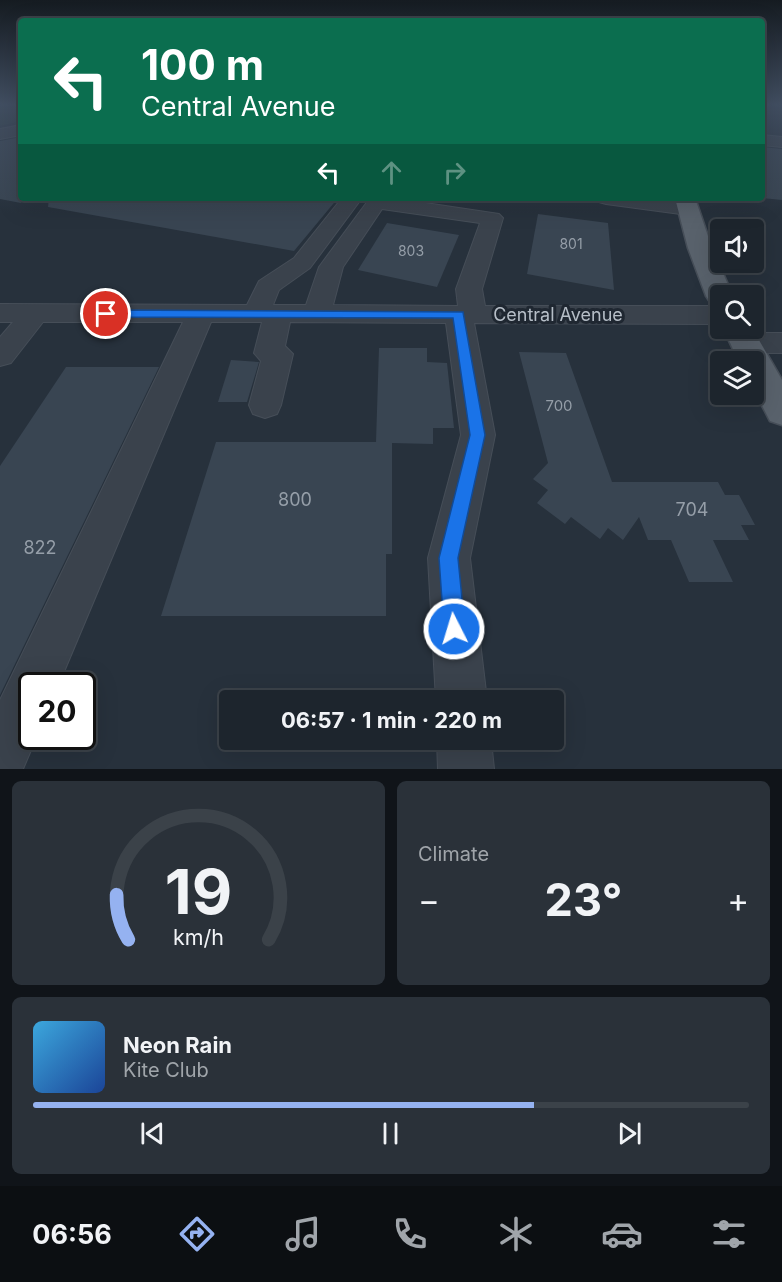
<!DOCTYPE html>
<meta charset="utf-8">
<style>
body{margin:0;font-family:Inter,sans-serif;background:#2a3139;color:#f1f3f6;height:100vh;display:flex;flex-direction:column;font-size:22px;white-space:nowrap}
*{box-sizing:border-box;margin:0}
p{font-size:20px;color:#a0a5aa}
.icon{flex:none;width:33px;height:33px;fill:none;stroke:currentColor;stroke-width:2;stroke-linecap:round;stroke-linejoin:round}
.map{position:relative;height:769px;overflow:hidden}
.sheet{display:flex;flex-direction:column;gap:12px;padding:12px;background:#101419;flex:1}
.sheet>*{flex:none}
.guide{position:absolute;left:18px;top:18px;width:747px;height:183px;border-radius:6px;box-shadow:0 6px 24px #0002,0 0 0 2px #3b4249;background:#0b6e4f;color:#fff;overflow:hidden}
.tools{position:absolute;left:710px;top:219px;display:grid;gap:12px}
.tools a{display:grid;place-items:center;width:54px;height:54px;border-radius:6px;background:#1d252d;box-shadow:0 6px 24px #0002,0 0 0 2px #3b4249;font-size:30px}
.speed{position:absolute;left:18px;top:672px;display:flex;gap:12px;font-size:30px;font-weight:700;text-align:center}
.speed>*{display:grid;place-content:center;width:78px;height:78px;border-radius:50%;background:#1d252d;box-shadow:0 6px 24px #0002,0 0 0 2px #3b4249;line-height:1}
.speed .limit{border:3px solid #111;border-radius:9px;background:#fff;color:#111}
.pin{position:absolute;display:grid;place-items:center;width:51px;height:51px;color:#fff;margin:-26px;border:3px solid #fff;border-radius:50%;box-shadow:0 2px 6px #0007}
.me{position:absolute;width:66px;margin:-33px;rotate:355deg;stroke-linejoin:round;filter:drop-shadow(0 0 4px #0008)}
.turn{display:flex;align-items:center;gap:21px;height:126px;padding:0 24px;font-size:27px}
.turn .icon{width:78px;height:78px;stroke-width:2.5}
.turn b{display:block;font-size:42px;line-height:51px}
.lanes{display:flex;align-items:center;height:57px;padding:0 24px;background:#0003;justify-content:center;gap:30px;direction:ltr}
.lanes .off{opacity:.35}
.big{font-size:45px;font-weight:700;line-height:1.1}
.sheet .widget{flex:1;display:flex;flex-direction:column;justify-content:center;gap:9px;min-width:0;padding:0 21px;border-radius:9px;background:#2a3139}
.sheet .dial{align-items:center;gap:0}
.dial svg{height:156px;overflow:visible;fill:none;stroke:#3b4249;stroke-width:7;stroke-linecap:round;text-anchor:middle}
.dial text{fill:#f1f3f6;stroke:none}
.song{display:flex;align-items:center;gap:18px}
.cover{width:72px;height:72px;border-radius:9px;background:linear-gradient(135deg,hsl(200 70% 55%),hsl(220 70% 35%))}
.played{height:6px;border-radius:3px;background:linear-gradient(90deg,#95b2f1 70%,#3b4249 70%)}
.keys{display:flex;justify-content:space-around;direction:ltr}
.heat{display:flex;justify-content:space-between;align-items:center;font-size:33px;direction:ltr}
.sheet .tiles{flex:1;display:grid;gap:12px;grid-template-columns:1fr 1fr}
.widget:last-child{grid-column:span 2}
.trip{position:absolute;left:219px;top:690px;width:345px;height:60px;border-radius:6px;background:#1d252d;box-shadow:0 6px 24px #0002,0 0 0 2px #3b4249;font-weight:700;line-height:60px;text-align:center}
.tabs{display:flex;height:96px;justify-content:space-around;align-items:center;background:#0c0f12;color:#a0a5aa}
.tabs .icon{width:42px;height:42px}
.tabs .on{color:#95b2f1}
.tabs b{font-size:27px;color:#f1f3f6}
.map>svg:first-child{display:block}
.green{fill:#293b3d}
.building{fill:#394552}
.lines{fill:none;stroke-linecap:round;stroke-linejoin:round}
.minor-casing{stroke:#464e58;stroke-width:2}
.major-casing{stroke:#464e58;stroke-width:3}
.minor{fill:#3a424c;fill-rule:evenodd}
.major{fill:#59626c;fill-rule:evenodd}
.route{fill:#1a73e8;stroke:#114b97;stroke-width:1.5}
.labels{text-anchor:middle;stroke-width:6;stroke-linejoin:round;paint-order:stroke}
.far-number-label{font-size:14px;fill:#959ea8}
.number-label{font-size:15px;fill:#959ea8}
.street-label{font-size:18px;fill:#b6bec7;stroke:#1f2731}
.near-number-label{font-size:18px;fill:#959ea8}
</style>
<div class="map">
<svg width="782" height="769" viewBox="0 0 782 769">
<rect width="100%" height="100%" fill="#27313c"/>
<path class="green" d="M 0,105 L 21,105 L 21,121 L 0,126 Z"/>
<g class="building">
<path d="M 16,138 L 21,139 L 21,203 L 0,199 L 0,141 Z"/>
<path d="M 762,147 L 782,149 L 782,200 L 762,198 Z"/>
<path d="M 49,198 L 338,198 L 294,251 L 48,207 Z"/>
<path d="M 538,214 L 608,223 L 614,290 L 527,274 Z"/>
<path d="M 387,223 L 459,235 L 437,287 L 358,270 Z"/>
<path d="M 379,348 L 427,348 L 427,362 L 447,363 L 454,428 L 433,428 L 433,444 L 392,443 L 392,554 L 386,554 L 386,616 L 161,616 L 216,442 L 376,442 Z"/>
<path d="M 519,352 L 566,353 L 612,482 L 718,482 L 725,495 L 739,495 L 755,525 L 741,525 L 749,540 L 713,540 L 733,582 L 689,582 L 671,540 L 648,540 L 639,517 L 623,540 L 608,528 L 600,539 L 571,517 L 565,524 L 537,503 L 548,490 L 533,479 L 548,463 Z"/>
<path d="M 231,360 L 259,362 L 247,402 L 218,402 Z"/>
<path d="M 66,367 L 159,367 L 0,695 L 0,466 Z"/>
</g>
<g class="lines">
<g class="minor-casing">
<g id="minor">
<path d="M 21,125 L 21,135 L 0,139 L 0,129 Z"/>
<path d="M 762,135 L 782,137 L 782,147 L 762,145 Z"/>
<path d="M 342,198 L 362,198 L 310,268 L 279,290 L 273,305 L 306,305 L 319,267 L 370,198 L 392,198 L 499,214 L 503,218 L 482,289 L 485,306 L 720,306 L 720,324 L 474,323 L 495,435 L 470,558 L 487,700 L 436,700 L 428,558 L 461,435 L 446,323 L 290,322 L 285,346 L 293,354 L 281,405 L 277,414 L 265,418 L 253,414 L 249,405 L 261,361 L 254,353 L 262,322 L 211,322 L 58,686 L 32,686 L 32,736 L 37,736 L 23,769 L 0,769 L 0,700 L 183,322 L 43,322 L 11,363 L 0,366 L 0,337 L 13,322 L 0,322 L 0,304 L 247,305 L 259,281 L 294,258 ZM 382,209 L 480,223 L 456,289 L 458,306 L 333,305 L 343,267 Z"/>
<path d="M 596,198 C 629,198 663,197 695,205 L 698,209 L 695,213 L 688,215 L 606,204 L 599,202 Z"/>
<path d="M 744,333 L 782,333 L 782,353 L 744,353 L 734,350 L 730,343 L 734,336 Z"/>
<path d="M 437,740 L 491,740 L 494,769 L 438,769 Z"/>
</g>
</g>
<g class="major-casing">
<g id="major">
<path d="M 675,198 L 695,198 L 712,248 L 733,296 L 720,296 L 720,304 L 710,302 L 706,296 L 688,248 Z"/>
<path d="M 723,328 L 752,328 L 782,380 L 782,425 L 770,421 L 753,388 L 753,362 L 739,362 Z"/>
</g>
</g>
<use href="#minor" class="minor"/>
<use href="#major" class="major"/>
</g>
<linearGradient id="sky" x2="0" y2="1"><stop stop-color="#151b21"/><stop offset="0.49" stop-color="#414e61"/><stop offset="1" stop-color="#414e61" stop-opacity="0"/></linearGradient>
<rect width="782" height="213" fill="url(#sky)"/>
<path class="route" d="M 106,310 L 463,312 L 485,435 L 458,558 L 465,629 L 462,636 L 454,639 L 447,636 L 444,629 L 439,558 L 470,435 L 453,318 L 102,317 L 100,314 Z"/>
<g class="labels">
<g class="far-number-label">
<text x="571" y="249">801</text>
<text x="411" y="256">803</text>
</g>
<g class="number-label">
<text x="559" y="411">700</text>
</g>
<g class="street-label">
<text x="558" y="321">Central Avenue</text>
</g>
<g class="near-number-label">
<text x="295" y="506">800</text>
<text x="692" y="516">704</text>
<text x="40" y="554">822</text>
</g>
</g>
</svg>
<div class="tools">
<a><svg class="icon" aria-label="sound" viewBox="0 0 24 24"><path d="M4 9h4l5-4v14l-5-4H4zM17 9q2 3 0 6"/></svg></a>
<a><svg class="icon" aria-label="search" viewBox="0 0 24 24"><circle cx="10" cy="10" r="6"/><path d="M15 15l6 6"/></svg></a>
<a><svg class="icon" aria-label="layers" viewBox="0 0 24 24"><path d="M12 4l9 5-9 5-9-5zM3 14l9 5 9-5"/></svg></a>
</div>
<div class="speed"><div class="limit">20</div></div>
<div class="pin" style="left:106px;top:314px;background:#d93025"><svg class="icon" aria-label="arrive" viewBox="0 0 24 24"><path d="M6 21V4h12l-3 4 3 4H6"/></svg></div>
<svg class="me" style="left:454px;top:629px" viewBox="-20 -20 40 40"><circle r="17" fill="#1a73e8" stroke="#fff" stroke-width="3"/><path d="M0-11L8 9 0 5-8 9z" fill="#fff"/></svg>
<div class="trip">06:57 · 1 min · 220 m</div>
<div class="guide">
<div class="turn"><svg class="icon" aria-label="left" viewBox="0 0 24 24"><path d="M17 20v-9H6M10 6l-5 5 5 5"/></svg><div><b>100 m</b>Central Avenue</div></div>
<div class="lanes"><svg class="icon" aria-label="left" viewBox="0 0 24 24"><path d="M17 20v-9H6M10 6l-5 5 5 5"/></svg><svg class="icon off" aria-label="ahead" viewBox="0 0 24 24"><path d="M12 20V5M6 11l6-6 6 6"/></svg><svg class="icon off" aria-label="right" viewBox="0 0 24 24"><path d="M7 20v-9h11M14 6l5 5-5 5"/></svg></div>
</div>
</div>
<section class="sheet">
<div class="tiles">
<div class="widget dial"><svg viewBox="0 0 100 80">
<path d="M14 69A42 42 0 1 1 86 69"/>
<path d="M14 69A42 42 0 0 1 8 46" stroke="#95b2f1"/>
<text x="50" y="56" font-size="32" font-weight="700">19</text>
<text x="50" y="72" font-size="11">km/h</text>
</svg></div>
<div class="widget"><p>Climate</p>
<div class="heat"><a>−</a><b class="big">23°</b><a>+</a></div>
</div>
<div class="widget">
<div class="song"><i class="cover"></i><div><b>Neon Rain</b><p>Kite Club</p></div></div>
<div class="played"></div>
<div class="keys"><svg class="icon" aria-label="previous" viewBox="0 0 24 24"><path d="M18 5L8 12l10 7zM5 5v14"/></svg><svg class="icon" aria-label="pause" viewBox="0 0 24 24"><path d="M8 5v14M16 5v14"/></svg><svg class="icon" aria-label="next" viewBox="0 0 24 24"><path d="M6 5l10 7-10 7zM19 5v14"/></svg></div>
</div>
</div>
</section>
<nav class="tabs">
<b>06:56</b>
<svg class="icon on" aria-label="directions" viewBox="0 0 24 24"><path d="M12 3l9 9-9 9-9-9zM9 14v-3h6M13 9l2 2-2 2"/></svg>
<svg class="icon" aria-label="music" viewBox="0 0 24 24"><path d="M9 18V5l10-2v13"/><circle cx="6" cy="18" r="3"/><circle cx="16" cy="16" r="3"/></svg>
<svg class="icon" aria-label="phone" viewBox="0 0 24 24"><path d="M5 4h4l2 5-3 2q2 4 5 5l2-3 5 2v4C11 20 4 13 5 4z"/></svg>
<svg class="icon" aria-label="climate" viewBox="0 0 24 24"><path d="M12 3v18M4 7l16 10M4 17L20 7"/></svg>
<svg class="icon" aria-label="car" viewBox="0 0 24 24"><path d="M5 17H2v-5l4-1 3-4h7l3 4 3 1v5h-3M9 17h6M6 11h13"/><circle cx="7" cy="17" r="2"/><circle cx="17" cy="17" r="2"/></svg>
<svg class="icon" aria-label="filters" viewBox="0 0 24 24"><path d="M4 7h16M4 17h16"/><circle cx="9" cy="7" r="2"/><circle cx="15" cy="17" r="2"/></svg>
</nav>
